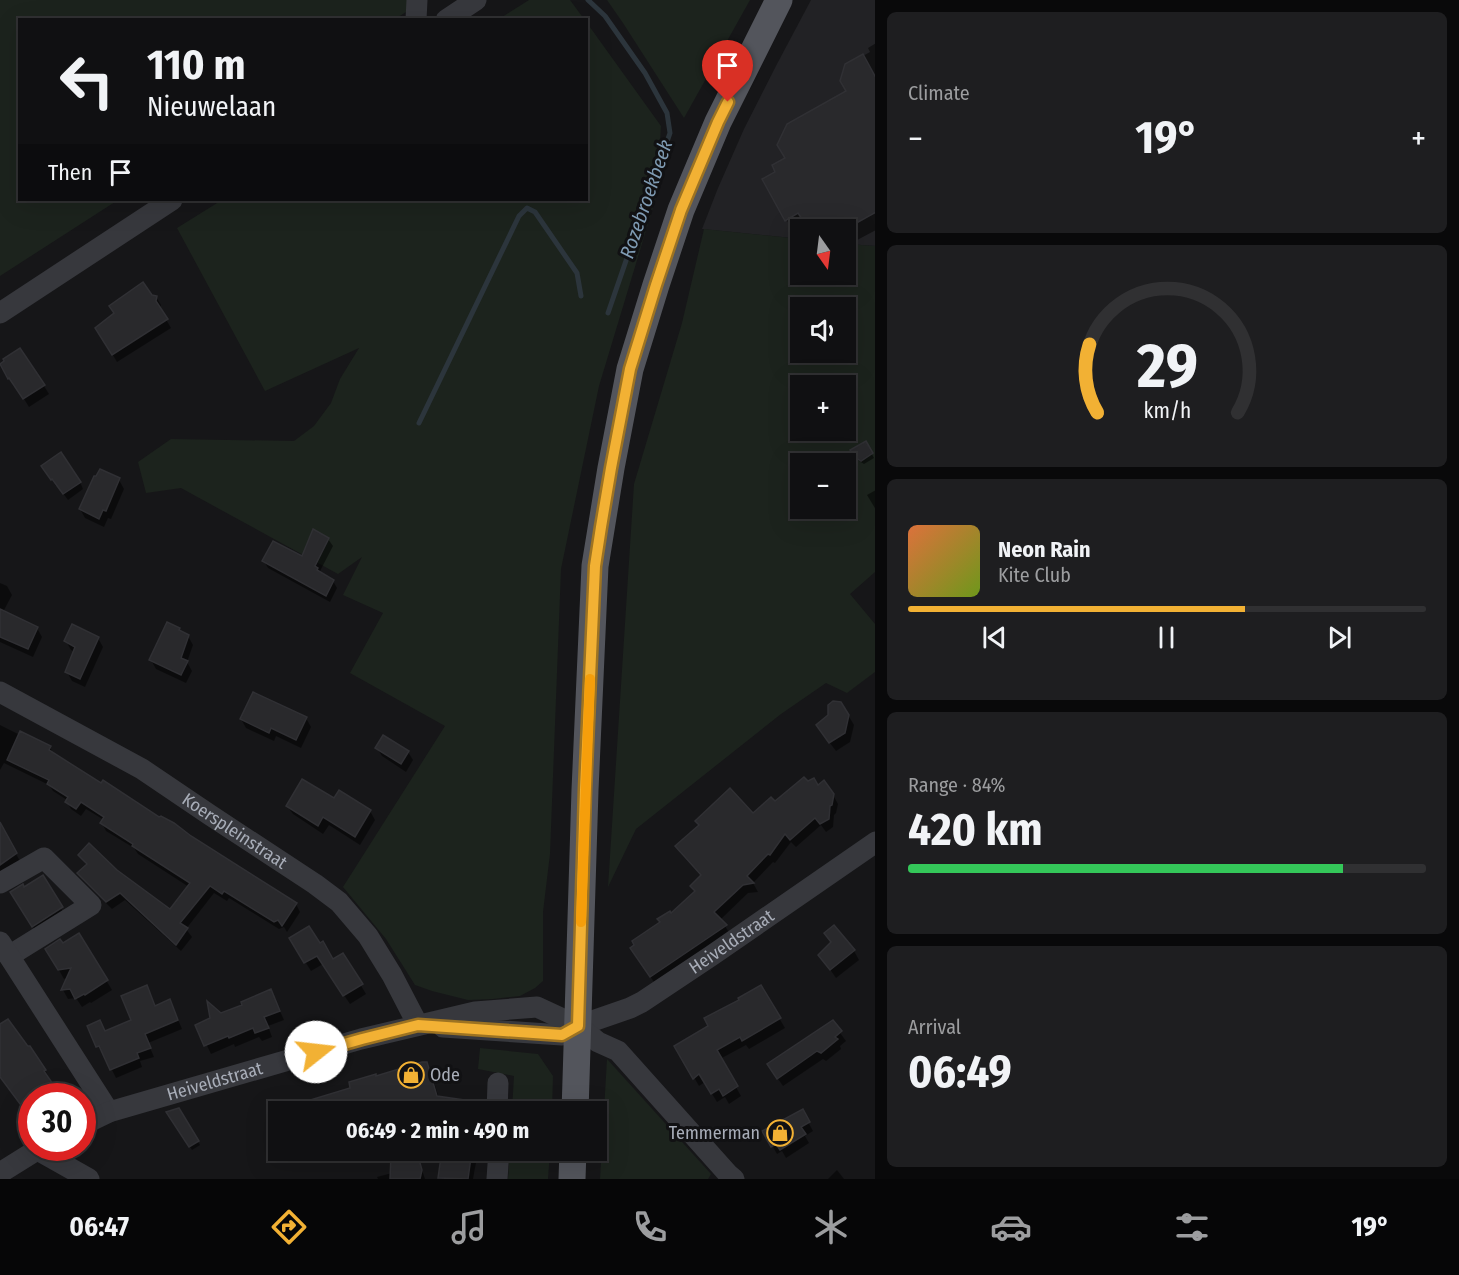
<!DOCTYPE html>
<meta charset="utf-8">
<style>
body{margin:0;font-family:"Fira Sans Condensed",sans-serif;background:#1e1e20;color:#f1f3f6;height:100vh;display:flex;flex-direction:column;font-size:22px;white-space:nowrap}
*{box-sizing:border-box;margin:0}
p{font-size:20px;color:#9c9d9f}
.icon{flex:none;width:33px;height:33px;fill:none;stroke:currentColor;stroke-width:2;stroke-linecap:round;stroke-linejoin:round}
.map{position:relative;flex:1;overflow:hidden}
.panel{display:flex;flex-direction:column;gap:12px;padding:12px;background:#09090a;width:584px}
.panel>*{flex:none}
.banner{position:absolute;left:18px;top:18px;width:570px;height:183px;border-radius:0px;box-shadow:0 6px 24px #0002,0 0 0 2px #303032;background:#101012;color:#f1f3f6;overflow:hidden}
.needle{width:39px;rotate:166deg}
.buttons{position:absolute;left:790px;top:219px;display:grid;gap:12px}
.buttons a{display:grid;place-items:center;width:66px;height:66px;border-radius:0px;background:#101012;box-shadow:0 6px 24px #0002,0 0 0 2px #303032;font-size:30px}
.speed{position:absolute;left:18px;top:1083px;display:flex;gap:12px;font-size:30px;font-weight:700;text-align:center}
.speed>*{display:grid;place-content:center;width:78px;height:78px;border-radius:50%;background:#101012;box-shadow:0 6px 24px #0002,0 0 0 2px #303032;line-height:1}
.speed .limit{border:9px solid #d22;background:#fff;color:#111}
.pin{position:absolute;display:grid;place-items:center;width:51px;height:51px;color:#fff;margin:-62px -26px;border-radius:50% 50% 50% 0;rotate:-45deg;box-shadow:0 0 6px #0007}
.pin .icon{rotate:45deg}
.me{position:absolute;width:66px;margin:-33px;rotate:74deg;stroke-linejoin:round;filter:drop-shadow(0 0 4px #0008)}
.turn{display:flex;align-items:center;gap:21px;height:126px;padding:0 30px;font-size:27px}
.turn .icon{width:78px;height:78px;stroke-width:2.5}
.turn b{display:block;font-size:42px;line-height:51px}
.then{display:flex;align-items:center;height:57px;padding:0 30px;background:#0003;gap:12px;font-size:22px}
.big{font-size:45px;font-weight:700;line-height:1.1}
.panel .card{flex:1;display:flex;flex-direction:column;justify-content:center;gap:9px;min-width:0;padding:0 21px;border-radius:9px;background:#1e1e20}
.panel .dial{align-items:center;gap:0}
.dial svg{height:156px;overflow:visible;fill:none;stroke:#303032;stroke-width:7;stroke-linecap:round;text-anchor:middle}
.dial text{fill:#f1f3f6;stroke:none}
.song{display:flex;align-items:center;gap:18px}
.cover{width:72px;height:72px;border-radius:9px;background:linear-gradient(135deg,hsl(20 70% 55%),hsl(80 70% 35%))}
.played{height:6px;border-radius:3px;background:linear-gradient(90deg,#f2b134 65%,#303032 65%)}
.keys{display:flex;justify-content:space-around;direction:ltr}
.heat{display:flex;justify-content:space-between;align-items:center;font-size:33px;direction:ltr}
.charge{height:9px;border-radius:4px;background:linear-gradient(90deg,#34c759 84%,#303032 0)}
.trip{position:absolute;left:268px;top:1101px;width:339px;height:60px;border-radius:0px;background:#101012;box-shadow:0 6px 24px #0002,0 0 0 2px #303032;font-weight:700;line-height:60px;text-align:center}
.tab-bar{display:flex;height:96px;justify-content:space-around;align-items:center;background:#060607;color:#9c9d9f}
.tab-bar .icon{width:42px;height:42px}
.tab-bar .selected{color:#f2b134}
.tab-bar b{font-size:27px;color:#f1f3f6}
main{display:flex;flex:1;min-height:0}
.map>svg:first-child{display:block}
.built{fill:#222225}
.green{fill:#1c231d;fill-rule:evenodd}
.shadow{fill:#0007}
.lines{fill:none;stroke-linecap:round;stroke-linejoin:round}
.stream{stroke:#2c353c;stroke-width:5}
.building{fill:#29292c;stroke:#303034;stroke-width:1.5}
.minor{stroke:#37383d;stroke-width:21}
.major{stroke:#53555c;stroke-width:27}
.route-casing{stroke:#9d7322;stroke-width:15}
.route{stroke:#f2b134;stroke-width:10}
.slow{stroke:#f59e0b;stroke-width:10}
.labels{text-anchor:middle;stroke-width:6;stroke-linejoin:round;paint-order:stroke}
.street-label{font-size:18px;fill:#a8adb8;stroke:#111113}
.poi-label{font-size:18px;fill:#a8adb8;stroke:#111113;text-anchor:start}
.water-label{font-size:20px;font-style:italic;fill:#7f9bb3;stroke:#111113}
</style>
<main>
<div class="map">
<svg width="876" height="1179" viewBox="0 0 876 1179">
<rect width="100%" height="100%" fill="#161618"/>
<path class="built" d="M 811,0 L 875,0 L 875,246 L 846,244 L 846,230 L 801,230 L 801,239 L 702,229 L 718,188 L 744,129 L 777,64 Z"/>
<g class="green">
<path d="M 0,0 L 425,0 L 395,19 L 20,20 L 20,200 L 118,200 L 0,276 Z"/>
<path d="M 529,0 L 570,0 L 584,19 L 499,19 Z"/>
<path d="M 607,0 L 750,0 L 684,118 L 623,23 Z"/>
<path d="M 587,23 L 661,126 L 657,194 L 599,386 L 561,569 L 550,854 L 543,912 L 543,981 L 535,988 L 520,996 L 493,999 L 468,1000 L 432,991 L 415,985 L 386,939 L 343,887 L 445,726 L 350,673 L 383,613 L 343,595 L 362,557 L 338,574 L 181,488 L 146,493 L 138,462 L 171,439 L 294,441 L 314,426 L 331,403 L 340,379 L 359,348 L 265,391 L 177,228 L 222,200 L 586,200 Z"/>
<path d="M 704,229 L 801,239 L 801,274 L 846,274 L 846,244 L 875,246 L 875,572 L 850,594 L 875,624 L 875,672 L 847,693 L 826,683 L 781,714 L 636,829 L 608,887 L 634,484 L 682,323 ZM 801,308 L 846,308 L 846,352 L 801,352 ZM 801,386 L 846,386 L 846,430 L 801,430 ZM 801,464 L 846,464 L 846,508 L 801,508 Z"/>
<path d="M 480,1048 L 538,1054 L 553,1076 L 552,1111 L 512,1111 L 514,1076 L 478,1069 Z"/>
<path d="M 607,1059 L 711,1174 L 708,1179 L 600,1179 Z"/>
<path d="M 510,1151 L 550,1151 L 548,1179 L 508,1179 Z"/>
</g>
<g class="shadow">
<path d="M 876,43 L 876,230 L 846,246 L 846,230 L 809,230 L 807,226 L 794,233 L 764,180 L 777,172 L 787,159 L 848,91 L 847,65 L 870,52 L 868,48 Z"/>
<path d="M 151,296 L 156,297 L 161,305 L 160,309 L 171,328 L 117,362 L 97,328 Z"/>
<path d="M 2,364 L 44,386 L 49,394 L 29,407 L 16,386 L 14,387 Z"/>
<path d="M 866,443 L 874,458 L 864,464 L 859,461 L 852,450 Z"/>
<path d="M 47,473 L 80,482 L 83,489 L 68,500 L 57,485 L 56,486 Z"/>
<path d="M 96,478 L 119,480 L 124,489 L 111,519 L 108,518 L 104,527 L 85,518 L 80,509 Z"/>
<path d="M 876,490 L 876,510 L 867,495 Z"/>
<path d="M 328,539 L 333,546 L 319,573 L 333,581 L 337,588 L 330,602 L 268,568 L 264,561 L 303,559 Z"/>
<path d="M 0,583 L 7,586 L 12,595 L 3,612 L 37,628 L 42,637 L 33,657 L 0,642 Z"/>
<path d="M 179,629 L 181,633 L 188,636 L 193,645 L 187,662 L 192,671 L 186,683 L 156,669 L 151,660 Z"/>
<path d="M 98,638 L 103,647 L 85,687 L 72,681 L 67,672 L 75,652 L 71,650 L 66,641 Z"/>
<path d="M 848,715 L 854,725 L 850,742 L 836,751 L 823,734 Z"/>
<path d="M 306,718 L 311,727 L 301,748 L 276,736 L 274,741 L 246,728 L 241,719 Z"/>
<path d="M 0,725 L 20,735 L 50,747 L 54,755 L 190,837 L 296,904 L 300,912 L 287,932 L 284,927 L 279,929 L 229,898 L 227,901 L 214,893 L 186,929 L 192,937 L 181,951 L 125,900 L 112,909 L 84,881 L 79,873 L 87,866 L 80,856 L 116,871 L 170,911 L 189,887 L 138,854 L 134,848 L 106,831 L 102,823 L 104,820 L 86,809 L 81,816 L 71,809 L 67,802 L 67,800 L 53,791 L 49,785 L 4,763 L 0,770 Z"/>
<path d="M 377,748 L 408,752 L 413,760 L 406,772 L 382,756 Z"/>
<path d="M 817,788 L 833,795 L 838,804 L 836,813 L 834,815 L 833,827 L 826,832 L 821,825 L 796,847 L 791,842 L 775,863 L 773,862 L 753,883 L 758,892 L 748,893 L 720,920 L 725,926 L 730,934 L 656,985 L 637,957 L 671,915 L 696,893 L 692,886 L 702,877 L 682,855 L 677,846 L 753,815 L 775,803 Z"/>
<path d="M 334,801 L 370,811 L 375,820 L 360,845 L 329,825 L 323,834 L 293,814 L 287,806 Z"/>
<path d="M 4,832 L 21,863 L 0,876 L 0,834 Z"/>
<path d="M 42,877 L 66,917 L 38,935 L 12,892 L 24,889 Z"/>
<path d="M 834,927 L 854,951 L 859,960 L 836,978 L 820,955 L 832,943 Z"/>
<path d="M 79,935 L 112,990 L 91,1003 L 90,1002 L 82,1007 L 76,998 L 68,999 L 63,990 L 68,978 L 64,979 L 47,949 L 62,945 Z"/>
<path d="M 291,939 L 332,961 L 343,955 L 366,994 L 350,1004 L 323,964 L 311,971 Z"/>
<path d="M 761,987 L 785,1028 L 749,1049 L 746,1045 L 720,1059 L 741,1096 L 729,1104 L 725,1097 L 717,1102 L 705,1082 L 699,1086 L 676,1046 L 710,1026 L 741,1000 Z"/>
<path d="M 151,995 L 156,1007 L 174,1010 L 182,1029 L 148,1043 L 154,1057 L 140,1061 L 142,1067 L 116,1078 L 104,1054 L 103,1055 L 98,1046 L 105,1033 L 133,1021 Z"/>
<path d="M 275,1000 L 284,1020 L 268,1026 L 272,1037 L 262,1041 L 259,1037 L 235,1047 L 234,1044 L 211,1054 L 197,1025 L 220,1015 Z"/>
<path d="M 832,1022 L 846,1041 L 840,1046 L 841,1049 L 826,1061 L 823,1059 L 783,1086 L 774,1073 Z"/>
<path d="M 0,1026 L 45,1070 L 50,1079 L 48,1080 L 59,1096 L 32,1096 L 32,1120 L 0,1077 Z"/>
<path d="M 426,1064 L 431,1073 L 439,1098 L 352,1089 L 376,1078 Z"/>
<path d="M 178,1110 L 200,1145 L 192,1150 L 168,1113 Z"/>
<path d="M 802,1111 L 813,1131 L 805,1136 L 809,1143 L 786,1158 L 782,1151 L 777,1154 L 764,1131 Z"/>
<path d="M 444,1150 L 474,1150 L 477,1157 L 473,1179 L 439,1179 Z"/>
<path d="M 416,1152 L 425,1179 L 378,1179 L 377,1177 L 392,1173 L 415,1157 Z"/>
<path d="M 837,1170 L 844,1179 L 828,1179 Z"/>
</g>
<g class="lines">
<g class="stream">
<path d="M 588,0 L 605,16 L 645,73 L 667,113 L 670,133 L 608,313"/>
<path d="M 419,423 L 519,216 L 527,208 L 535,212 L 577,273 L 581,296"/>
</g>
</g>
<g class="building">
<path d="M 863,54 L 876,78 L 876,212 L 844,230 L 809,230 L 798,213 L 785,221 L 762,179 L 775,172 L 772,165 L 785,158 L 777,145 L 787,124 L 846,91 L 840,81 L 845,64 Z"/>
<path d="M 143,282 L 152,295 L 157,296 L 156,301 L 168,319 L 112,355 L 95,328 L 114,313 L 109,306 Z"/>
<path d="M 20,348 L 45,385 L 23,399 L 9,378 L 8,379 L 0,364 L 4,361 L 3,359 Z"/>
<path d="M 866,441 L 873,453 L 861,461 L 855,457 L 850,450 Z"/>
<path d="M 61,452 L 81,482 L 63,494 L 52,479 L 51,480 L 41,466 Z"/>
<path d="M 100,469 L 120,478 L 106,511 L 103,510 L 99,519 L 79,509 L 94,476 L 96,476 Z"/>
<path d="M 313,529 L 329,538 L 315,566 L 318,568 L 317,570 L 334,580 L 326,596 L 262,561 L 273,541 L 302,556 Z"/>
<path d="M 0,609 L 38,627 L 28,649 L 0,637 Z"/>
<path d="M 167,622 L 180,628 L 179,630 L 189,635 L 181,658 L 188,661 L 181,675 L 149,660 Z"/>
<path d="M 72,624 L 99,637 L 80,679 L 65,672 L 75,647 L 64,641 Z"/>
<path d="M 253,692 L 307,717 L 296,740 L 271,728 L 269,733 L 240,719 Z"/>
<path d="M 833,701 L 841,702 L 849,715 L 845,733 L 829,743 L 816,725 L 828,715 L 828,705 Z"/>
<path d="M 20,731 L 51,746 L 49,750 L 101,783 L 103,780 L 159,817 L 161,816 L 174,823 L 191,836 L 297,903 L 282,926 L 278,920 L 274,922 L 224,891 L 222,894 L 210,886 L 180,923 L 188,928 L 176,945 L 120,893 L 106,902 L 77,873 L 87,864 L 78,855 L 89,843 L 117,870 L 170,909 L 190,883 L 132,846 L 133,844 L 100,823 L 104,817 L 81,802 L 76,809 L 65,802 L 68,797 L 47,784 L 49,780 L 7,760 Z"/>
<path d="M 383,735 L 409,751 L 401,764 L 375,748 Z"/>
<path d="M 804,777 L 808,781 L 814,778 L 818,785 L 824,780 L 834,794 L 832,805 L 830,806 L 829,819 L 820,824 L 815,818 L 790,840 L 785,834 L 770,855 L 768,854 L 747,876 L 754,883 L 743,885 L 714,912 L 727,925 L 650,977 L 630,948 L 634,945 L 632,941 L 660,922 L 657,919 L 670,911 L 671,913 L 695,891 L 690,886 L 701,875 L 675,846 L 699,825 L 695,821 L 730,788 L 753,813 L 771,797 L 775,801 Z"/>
<path d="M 302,779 L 334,798 L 339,790 L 371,810 L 355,837 L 323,817 L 318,826 L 286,806 Z"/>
<path d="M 0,822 L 17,853 L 0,865 Z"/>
<path d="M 43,875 L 63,907 L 32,927 L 10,892 L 23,884 L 24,887 Z"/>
<path d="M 834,925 L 855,950 L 830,970 L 818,955 L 831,942 L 824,933 Z"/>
<path d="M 309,926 L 320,943 L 323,941 L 333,959 L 343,953 L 363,984 L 343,996 L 317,956 L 304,963 L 289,938 Z"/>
<path d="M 79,933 L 108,980 L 85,995 L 84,994 L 75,999 L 70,989 L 61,990 L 71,968 L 58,970 L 45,949 L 60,939 L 63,943 Z"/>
<path d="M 147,985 L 155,1006 L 170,999 L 178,1020 L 145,1034 L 151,1048 L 137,1053 L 139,1058 L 110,1070 L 99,1046 L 96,1047 L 87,1026 L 100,1020 L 105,1031 L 131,1020 L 121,996 Z"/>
<path d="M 761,985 L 781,1018 L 742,1041 L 740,1037 L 717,1050 L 738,1086 L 723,1096 L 719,1089 L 711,1094 L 699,1074 L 693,1079 L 674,1046 L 708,1026 L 704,1018 L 739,1000 L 738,998 Z"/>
<path d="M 271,989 L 280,1011 L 264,1017 L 269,1028 L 255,1033 L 253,1028 L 229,1038 L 228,1036 L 204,1046 L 195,1025 L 210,1018 L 207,1001 L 221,1013 L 242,1005 L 241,1002 Z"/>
<path d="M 8,1019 L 27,1045 L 28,1046 L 30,1046 L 46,1070 L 44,1071 L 57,1090 L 48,1096 L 32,1096 L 32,1120 L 0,1077 L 0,1024 Z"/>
<path d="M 833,1020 L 842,1031 L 835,1037 L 838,1039 L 821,1053 L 817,1051 L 777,1079 L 767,1064 Z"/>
<path d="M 422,1062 L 427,1062 L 437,1096 L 485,1103 L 484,1112 L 310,1112 L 307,1101 L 350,1088 L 349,1082 L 376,1074 L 376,1076 Z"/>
<path d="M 179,1108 L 199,1141 L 189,1147 L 166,1112 Z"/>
<path d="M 803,1109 L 810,1122 L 801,1127 L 806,1134 L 780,1150 L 776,1144 L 771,1147 L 762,1131 Z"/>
<path d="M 442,1150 L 472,1150 L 468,1179 L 438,1178 Z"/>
<path d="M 391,1156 L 418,1156 L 422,1170 L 420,1179 L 390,1179 Z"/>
</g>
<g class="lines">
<g class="minor">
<path d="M 416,20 L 417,0"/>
<path d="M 446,20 L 476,0"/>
<path d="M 0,313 L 172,200"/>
<path id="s1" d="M 0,692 L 142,769 L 210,815 L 315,884 L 339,902 L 368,936 L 392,975 L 418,1025"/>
<path d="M 0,883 L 44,858 L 91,905 L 9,956"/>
<path d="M 0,942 L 109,1112"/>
<path id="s2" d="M 443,1027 L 562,1035 L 578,1026 L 630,1008 L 642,1002 L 711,956 L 876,842"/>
<path d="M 497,1112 L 498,1083"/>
<path id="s3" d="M 82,1125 L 109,1112 L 361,1039 L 475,1012 L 537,1007 L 578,1026 L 598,1042 L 618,1051 L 728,1174 L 734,1179"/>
<path d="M 36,1149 L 89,1179"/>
<path d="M 0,1173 L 40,1148"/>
<path d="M 497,1179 L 499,1150"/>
</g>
<g class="major">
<path d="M 575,1112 L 585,790 L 595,566 L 611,468 L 630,369 L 656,285 L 681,210 L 718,122 L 779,0"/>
<path d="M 572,1179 L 573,1150"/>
</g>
</g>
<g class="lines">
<g class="route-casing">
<path id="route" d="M 316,1052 L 362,1039 L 418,1025 L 562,1035 L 578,1026 L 585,790 L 595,566 L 601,527 L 611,468 L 630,369 L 656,285 L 681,210 L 718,122 L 728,102"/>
</g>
<use href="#route" class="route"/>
<path class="slow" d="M 581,922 L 590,679"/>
</g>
<defs>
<g id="shop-ring" transform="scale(1.35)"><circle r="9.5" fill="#111113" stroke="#f2b134" stroke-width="1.5"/><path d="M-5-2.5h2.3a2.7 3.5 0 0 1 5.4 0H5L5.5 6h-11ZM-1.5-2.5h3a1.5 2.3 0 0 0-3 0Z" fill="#f2b134"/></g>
</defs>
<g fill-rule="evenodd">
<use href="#shop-ring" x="411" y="1075"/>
<use href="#shop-ring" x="780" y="1133"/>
</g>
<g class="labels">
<g class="street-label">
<text dy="6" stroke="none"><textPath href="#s1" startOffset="273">Koerspleinstraat</textPath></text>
<text dy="6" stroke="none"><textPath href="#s2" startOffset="314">Heiveldstraat</textPath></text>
<text dy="6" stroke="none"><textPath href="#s3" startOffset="140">Heiveldstraat</textPath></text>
</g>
<g class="poi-label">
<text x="430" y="1081">Ode</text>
<text x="760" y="1139" text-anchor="end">Temmerman</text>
</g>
<g class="water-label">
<text transform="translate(646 199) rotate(-71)" y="7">Rozebroekbeek</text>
</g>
</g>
</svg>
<div class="buttons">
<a><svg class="needle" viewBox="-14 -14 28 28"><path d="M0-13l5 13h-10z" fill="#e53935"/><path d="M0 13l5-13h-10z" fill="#9c9d9f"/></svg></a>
<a><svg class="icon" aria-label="sound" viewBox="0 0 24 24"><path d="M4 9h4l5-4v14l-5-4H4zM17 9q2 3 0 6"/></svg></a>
<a>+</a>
<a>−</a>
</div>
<div class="speed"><div class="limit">30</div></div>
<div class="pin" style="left:728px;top:102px;background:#d93025"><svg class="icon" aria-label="arrive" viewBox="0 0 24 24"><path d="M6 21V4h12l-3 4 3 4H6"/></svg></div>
<svg class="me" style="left:316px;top:1052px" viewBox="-20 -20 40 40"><circle r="19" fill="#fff"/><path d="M0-13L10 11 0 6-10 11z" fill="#f2b134"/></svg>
<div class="trip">06:49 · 2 min · 490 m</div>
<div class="banner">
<div class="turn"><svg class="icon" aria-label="left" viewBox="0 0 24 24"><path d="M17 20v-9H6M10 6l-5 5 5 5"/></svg><div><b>110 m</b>Nieuwelaan</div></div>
<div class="then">Then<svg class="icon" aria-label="arrive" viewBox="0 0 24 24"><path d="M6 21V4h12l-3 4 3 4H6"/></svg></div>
</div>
</div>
<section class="panel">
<div class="card"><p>Climate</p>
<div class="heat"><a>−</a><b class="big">19°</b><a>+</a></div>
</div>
<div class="card dial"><svg viewBox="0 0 100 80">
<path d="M14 69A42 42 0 1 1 86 69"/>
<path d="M14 69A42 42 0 0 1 10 34" stroke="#f2b134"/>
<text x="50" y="56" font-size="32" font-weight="700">29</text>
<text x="50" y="72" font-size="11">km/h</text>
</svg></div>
<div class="card">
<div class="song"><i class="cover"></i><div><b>Neon Rain</b><p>Kite Club</p></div></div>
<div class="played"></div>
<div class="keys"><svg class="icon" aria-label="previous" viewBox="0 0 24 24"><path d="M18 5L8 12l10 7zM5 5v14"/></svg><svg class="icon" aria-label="pause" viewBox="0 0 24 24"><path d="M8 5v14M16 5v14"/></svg><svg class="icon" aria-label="next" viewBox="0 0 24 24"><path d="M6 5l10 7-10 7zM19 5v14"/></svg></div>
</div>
<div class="card"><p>Range · 84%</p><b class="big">420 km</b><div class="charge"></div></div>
<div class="card"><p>Arrival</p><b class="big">06:49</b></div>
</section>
</main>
<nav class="tab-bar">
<b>06:47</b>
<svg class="icon selected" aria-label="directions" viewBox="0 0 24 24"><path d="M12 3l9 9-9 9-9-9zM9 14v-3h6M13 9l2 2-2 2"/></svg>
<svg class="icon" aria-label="music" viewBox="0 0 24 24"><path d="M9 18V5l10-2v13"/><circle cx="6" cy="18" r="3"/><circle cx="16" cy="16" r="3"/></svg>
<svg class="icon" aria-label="phone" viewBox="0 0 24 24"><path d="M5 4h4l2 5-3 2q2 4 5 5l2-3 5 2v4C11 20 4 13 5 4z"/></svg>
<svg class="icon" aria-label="climate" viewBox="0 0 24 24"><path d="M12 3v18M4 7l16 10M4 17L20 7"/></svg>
<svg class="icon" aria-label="car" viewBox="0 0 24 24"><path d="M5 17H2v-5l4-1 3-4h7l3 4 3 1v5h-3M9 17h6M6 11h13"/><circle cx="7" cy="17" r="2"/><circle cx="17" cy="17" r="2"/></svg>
<svg class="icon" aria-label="filters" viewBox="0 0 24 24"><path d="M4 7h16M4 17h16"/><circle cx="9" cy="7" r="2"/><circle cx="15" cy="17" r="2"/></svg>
<b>19°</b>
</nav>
